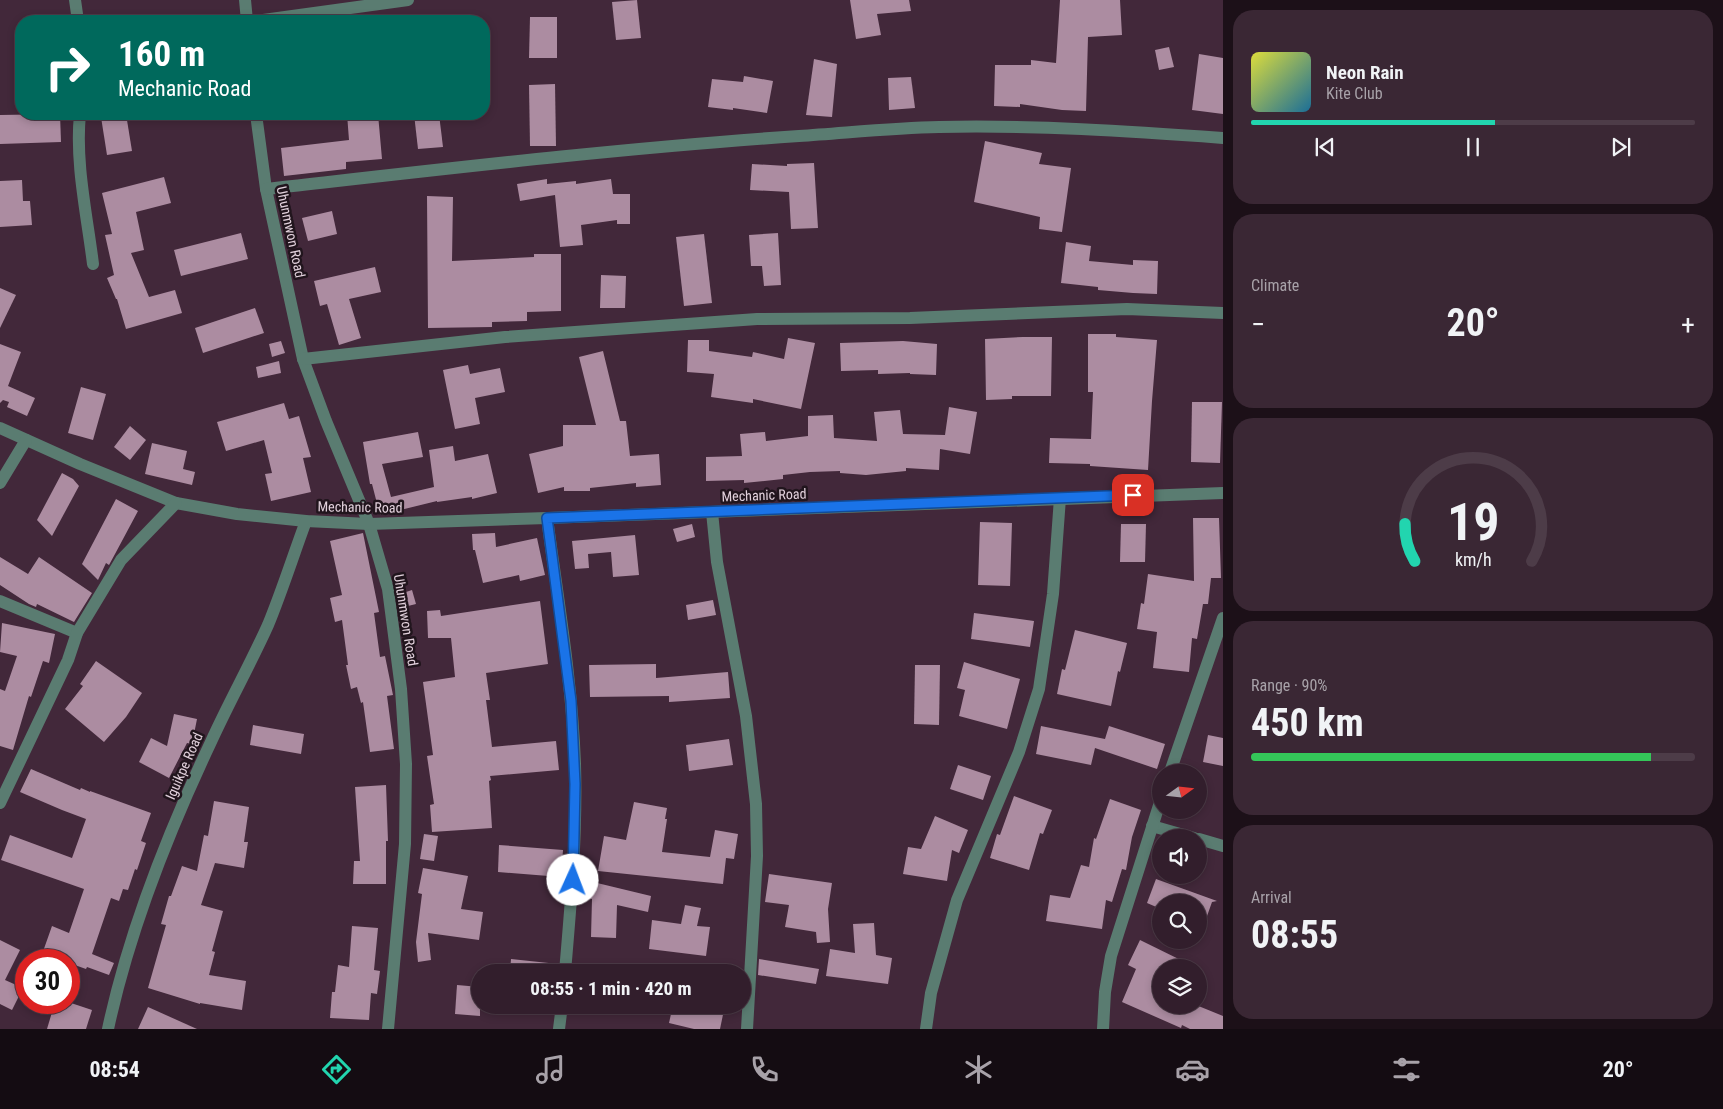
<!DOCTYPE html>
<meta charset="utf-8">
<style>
body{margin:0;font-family:"Roboto Condensed",sans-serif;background:#3a2734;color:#f1f3f6;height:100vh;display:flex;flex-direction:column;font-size:19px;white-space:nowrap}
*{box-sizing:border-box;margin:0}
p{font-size:16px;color:#a8a2a9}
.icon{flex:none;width:28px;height:28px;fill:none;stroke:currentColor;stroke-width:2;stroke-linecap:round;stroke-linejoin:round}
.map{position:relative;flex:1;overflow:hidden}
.drawer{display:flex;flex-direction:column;gap:10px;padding:10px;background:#1c1018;width:500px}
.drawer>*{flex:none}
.top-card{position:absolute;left:15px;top:15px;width:475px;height:105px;border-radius:20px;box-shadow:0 2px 8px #0003,0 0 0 1px #4d3c48;background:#00695c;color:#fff;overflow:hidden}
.needle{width:32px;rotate:75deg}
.buttons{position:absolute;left:1152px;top:764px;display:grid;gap:10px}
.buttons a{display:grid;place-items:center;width:55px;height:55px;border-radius:50%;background:#321e2c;box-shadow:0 2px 8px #0003,0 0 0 1px #4d3c48;font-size:25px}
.speed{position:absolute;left:15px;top:949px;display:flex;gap:10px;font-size:25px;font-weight:700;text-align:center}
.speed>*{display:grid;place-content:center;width:65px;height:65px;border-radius:50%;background:#321e2c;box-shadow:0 2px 8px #0003,0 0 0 1px #4d3c48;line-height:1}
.speed .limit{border:8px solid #d22;background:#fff;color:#111}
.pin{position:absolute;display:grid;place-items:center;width:42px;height:42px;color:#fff;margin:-21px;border-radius:10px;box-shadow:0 2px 8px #0006}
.me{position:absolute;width:55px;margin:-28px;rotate:2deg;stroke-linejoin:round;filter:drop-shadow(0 0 4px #0008)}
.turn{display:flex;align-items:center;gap:18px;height:105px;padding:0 20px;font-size:22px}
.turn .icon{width:65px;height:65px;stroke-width:2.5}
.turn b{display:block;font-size:35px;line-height:42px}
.big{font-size:38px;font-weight:700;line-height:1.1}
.drawer .card{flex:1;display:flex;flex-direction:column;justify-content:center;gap:8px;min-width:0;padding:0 18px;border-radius:20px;background:#3a2734}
.drawer .dial{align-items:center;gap:0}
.dial svg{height:130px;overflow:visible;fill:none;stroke:#4d3c48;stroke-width:7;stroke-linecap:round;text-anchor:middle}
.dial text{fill:#f1f3f6;stroke:none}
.song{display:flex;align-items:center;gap:15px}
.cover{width:60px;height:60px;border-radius:8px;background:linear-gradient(135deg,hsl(60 70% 55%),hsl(200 70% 35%))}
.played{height:5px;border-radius:2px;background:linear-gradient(90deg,#22d5af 55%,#4d3c48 55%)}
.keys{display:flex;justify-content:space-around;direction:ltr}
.heat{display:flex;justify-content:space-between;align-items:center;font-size:28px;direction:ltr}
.charge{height:8px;border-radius:4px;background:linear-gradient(90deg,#34c759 90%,#4d3c48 0)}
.trip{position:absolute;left:471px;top:964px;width:280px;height:50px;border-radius:25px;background:#321e2c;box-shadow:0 2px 8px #0003,0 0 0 1px #4d3c48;font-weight:700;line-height:50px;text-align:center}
.dock{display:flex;height:80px;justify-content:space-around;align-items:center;background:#140c12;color:#a8a2a9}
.dock .icon{width:35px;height:35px}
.dock .active{color:#22d5af}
.dock b{font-size:22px;color:#f1f3f6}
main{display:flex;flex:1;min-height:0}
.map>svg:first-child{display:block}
.building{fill:#ac8ca1}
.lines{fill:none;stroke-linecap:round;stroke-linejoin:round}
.minor{stroke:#5a7c71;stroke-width:12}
.route-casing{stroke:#114b97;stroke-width:12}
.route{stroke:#1a73e8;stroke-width:9}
.labels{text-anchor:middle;stroke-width:5;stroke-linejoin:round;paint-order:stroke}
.street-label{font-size:14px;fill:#e2d1dc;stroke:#21151d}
</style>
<main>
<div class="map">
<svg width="1223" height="1029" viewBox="0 0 1223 1029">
<rect width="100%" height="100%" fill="#42283a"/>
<g class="building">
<path d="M 637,0 L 641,38 L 616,40 L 612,2 Z"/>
<path d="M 850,0 L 909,0 L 911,11 L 877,14 L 881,35 L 856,39 Z"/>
<path d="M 1060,0 L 1120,0 L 1122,35 L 1088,37 L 1086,111 L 1062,110 L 1020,104 L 1020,107 L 994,106 L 995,65 L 1031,65 L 1031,60 L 1056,63 Z"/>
<path d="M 530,17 L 557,17 L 557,58 L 529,58 Z"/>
<path d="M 1169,47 L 1174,67 L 1159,70 L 1155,50 Z"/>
<path d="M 1199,54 L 1223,58 L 1223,114 L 1192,110 Z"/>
<path d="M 814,59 L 837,64 L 832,117 L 806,115 Z"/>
<path d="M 744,76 L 773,81 L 767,113 L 733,108 L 733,110 L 708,107 L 712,79 L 743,82 Z"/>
<path d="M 911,77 L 915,108 L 889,110 L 888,78 Z"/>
<path d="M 555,84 L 556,146 L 530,146 L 529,85 Z"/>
<path d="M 60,114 L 61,142 L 0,144 L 0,115 Z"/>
<path d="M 126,114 L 132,151 L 107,155 L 101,117 Z"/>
<path d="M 347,114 L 378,114 L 382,159 L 346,162 L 346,169 L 284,176 L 281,148 L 349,140 Z"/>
<path d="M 414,114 L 439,114 L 443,147 L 418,149 Z"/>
<path d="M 985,141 L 1042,153 L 1039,164 L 1071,168 L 1062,232 L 1039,229 L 1040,217 L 974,202 Z"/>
<path d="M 814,163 L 818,228 L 791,229 L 789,192 L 750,190 L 752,164 L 787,166 L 787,164 Z"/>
<path d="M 164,177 L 171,203 L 136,212 L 144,250 L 131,253 L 149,297 L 175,290 L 182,313 L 126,329 L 117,299 L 116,299 L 107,278 L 114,275 L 105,235 L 112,234 L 102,193 Z"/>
<path d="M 547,179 L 547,184 L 576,181 L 576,184 L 611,179 L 613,194 L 630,194 L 630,224 L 617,224 L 617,220 L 581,225 L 583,245 L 560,247 L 555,195 L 520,201 L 517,184 Z"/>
<path d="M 22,180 L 23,201 L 30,201 L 32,225 L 0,227 L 0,181 Z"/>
<path d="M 427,196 L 453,197 L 452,261 L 534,257 L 534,254 L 561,254 L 561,311 L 527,312 L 527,321 L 492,322 L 492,327 L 428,328 Z"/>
<path d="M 332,211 L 337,234 L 308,241 L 302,218 Z"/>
<path d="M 241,233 L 248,259 L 181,276 L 174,250 Z"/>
<path d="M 778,233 L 781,285 L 764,286 L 762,266 L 751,266 L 749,235 Z"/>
<path d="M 704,234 L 712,303 L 684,306 L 676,237 Z"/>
<path d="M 1066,242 L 1091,246 L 1089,261 L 1133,265 L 1133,260 L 1158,261 L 1157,294 L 1133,293 L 1098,290 L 1098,287 L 1061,283 Z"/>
<path d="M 375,267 L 381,292 L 349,299 L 361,338 L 339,345 L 327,304 L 320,306 L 314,281 Z"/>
<path d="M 601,275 L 626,276 L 625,308 L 600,308 Z"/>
<path d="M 0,288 L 16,295 L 0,328 Z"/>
<path d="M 255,308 L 264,333 L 203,353 L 195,328 Z"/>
<path d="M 1088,334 L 1116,334 L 1116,337 L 1157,340 L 1152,401 L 1148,470 L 1090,466 L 1090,464 L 1049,463 L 1050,438 L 1091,439 L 1093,392 L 1088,392 Z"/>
<path d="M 1023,337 L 1052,337 L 1051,396 L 1012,396 L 1012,399 L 986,400 L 985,339 Z"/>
<path d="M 788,338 L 815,343 L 801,409 L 753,399 L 753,403 L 711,397 L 714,374 L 687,372 L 688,340 L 709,340 L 709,351 L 752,357 L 753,352 L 784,359 Z"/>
<path d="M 281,341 L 285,353 L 272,357 L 269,344 Z"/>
<path d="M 903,341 L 937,344 L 936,375 L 910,374 L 910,373 L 878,374 L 878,370 L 841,371 L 840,343 Z"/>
<path d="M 0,344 L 21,352 L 8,386 L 35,398 L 27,416 L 7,407 L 9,402 L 3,400 L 0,403 Z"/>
<path d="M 603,351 L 620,421 L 626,421 L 630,456 L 659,454 L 661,485 L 636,487 L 636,483 L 590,488 L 590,491 L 564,491 L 564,487 L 538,493 L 529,454 L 563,446 L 563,425 L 596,425 L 579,357 Z"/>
<path d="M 279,361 L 281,373 L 258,378 L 256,367 Z"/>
<path d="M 468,365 L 470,374 L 500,368 L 505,392 L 475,398 L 480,424 L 455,429 L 443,370 Z"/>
<path d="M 81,387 L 106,394 L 93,440 L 68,433 Z"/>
<path d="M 1192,402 L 1222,402 L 1220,463 L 1191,462 Z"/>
<path d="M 284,403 L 289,419 L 299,416 L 311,457 L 303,458 L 311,492 L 271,501 L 265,474 L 272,473 L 264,440 L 226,451 L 217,422 Z"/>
<path d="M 949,407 L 977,412 L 970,454 L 940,449 L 939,470 L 906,468 L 906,471 L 866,475 L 840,473 L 840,471 L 810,472 L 783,475 L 783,479 L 744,483 L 744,480 L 706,481 L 706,457 L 742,456 L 740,434 L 765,432 L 766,441 L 808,436 L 808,416 L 833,415 L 834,438 L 877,441 L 874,412 L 900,410 L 903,434 L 945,435 Z"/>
<path d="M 130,426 L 146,440 L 130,460 L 114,447 Z"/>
<path d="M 418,432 L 423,457 L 382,464 L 391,497 L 434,487 L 429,450 L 453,446 L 455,461 L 488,454 L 497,493 L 472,499 L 472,497 L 437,502 L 437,501 L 380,515 L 372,484 L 370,484 L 363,442 Z"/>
<path d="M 152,443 L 187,451 L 183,469 L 195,472 L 192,485 L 145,474 Z"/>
<path d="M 62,473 L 73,479 L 79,486 L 52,536 L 37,520 Z"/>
<path d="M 116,499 L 138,511 L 115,554 L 109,565 L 106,563 L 98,580 L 82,564 Z"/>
<path d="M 1193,518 L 1219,518 L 1221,578 L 1211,578 L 1208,604 L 1203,604 L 1197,639 L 1192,638 L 1189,672 L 1153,668 L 1157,632 L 1137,629 L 1141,603 L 1144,604 L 1148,574 L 1194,581 Z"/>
<path d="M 980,522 L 1012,523 L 1010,586 L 978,585 Z"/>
<path d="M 692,524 L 695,537 L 677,542 L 673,529 Z"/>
<path d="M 1121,524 L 1146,524 L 1145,562 L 1120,562 Z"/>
<path d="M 363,533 L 379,612 L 374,613 L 380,657 L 385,656 L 393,695 L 387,696 L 394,749 L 370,752 L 363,702 L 361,703 L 357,687 L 351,689 L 346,665 L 348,665 L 342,620 L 335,622 L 330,598 L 342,595 L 330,541 Z"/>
<path d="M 495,533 L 496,547 L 537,538 L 545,575 L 520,581 L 519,575 L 483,583 L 475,550 L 473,550 L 472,534 Z"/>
<path d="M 635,535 L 639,575 L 613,577 L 611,552 L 588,554 L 589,568 L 575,569 L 572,541 Z"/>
<path d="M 0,557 L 28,574 L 39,557 L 92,593 L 74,622 L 37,604 L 36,607 L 29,604 L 0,585 Z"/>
<path d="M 412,590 L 416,604 L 404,607 L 400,594 Z"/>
<path d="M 713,600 L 716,615 L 688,620 L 686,605 Z"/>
<path d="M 540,601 L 548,664 L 486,673 L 490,700 L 486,700 L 492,747 L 556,741 L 559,770 L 490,776 L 491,780 L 489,781 L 492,828 L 432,832 L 430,805 L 434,804 L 427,756 L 433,755 L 423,682 L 455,677 L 451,638 L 428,638 L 427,611 L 440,610 L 441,616 Z"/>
<path d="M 974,613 L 1034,621 L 1030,647 L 971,639 Z"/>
<path d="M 2,623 L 55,634 L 49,663 L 43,661 L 31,697 L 29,696 L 13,750 L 0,746 L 0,689 L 5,691 L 17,656 L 0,652 Z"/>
<path d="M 1075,630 L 1127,643 L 1120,672 L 1118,671 L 1111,706 L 1057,694 L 1062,669 L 1065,670 Z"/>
<path d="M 96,661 L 142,693 L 126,717 L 104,742 L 65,709 L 83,686 L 80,684 Z"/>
<path d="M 964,662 L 1020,679 L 1007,729 L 959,716 L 965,690 L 957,688 Z"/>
<path d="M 656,664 L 656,678 L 728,672 L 730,698 L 669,702 L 669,696 L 590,697 L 589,665 Z"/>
<path d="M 915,665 L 940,665 L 939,725 L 914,724 Z"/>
<path d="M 174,714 L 197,719 L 192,744 L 187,743 L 169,778 L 139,762 L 151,738 L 167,746 Z"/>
<path d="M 253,725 L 304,734 L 301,754 L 250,745 Z"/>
<path d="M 1041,726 L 1105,739 L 1109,726 L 1165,744 L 1157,769 L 1095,748 L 1091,765 L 1036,754 Z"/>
<path d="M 1208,735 L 1223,738 L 1223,766 L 1203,762 Z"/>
<path d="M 729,739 L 733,765 L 689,771 L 686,745 Z"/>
<path d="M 958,765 L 991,776 L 983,800 L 950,789 Z"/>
<path d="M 31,769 L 80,790 L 81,788 L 90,792 L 90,791 L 151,813 L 141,841 L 146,843 L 137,870 L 135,869 L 128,890 L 123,889 L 119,901 L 111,898 L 92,954 L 114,963 L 109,975 L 87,967 L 86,969 L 69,963 L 69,960 L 40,960 L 52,926 L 69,933 L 84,889 L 1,860 L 10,835 L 72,858 L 86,819 L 62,810 L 20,792 Z"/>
<path d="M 386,785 L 388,841 L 386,841 L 386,884 L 353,884 L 354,861 L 360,861 L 355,787 Z"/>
<path d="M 1014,796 L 1052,810 L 1043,834 L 1040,833 L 1029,870 L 990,858 L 997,834 L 1000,835 Z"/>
<path d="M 1110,799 L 1141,810 L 1132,837 L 1126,870 L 1122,869 L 1112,902 L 1106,900 L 1102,929 L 1046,921 L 1050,895 L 1070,898 L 1081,865 L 1089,867 L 1094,838 L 1096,839 Z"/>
<path d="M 214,801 L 249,807 L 244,842 L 248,842 L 244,868 L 215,863 L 201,905 L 223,911 L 212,951 L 215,952 L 209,975 L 246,981 L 242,1010 L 200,1003 L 200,1004 L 148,988 L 166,925 L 161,924 L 169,896 L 171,896 L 182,866 L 197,871 L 204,835 L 208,836 Z"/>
<path d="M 634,802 L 667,808 L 665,819 L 667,819 L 662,852 L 710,857 L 715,830 L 738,834 L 734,859 L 726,858 L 723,884 L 598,871 L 604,836 L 626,840 Z"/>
<path d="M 935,816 L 968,830 L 959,853 L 952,850 L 947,881 L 903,874 L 908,847 L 921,849 Z"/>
<path d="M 424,834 L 438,836 L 434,861 L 420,859 Z"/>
<path d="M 499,845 L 563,850 L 561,877 L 498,872 Z"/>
<path d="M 423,868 L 468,876 L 461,909 L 483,912 L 479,940 L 428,933 L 431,960 L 418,962 L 416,942 L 422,894 L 418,893 Z"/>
<path d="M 769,874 L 832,883 L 828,909 L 830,942 L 817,943 L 816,932 L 785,927 L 789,905 L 765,902 Z"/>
<path d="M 1156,879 L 1217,901 L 1212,902 L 1200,936 L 1199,936 L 1199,902 L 1161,902 L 1161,909 L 1147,903 Z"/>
<path d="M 593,882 L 651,896 L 648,912 L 617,905 L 616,938 L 591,937 L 592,899 L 589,898 Z"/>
<path d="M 685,905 L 701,908 L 697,926 L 710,927 L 706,956 L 649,949 L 652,920 L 681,924 Z"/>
<path d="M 874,923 L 876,955 L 892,958 L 888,984 L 826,976 L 830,949 L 855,953 L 853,924 Z"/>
<path d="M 352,926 L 378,928 L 374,970 L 380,971 L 377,994 L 371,993 L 369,1020 L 330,1018 L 332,992 L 335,992 L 338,965 L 349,967 Z"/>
<path d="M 0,940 L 20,950 L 5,980 L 23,988 L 12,1010 L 0,1004 Z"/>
<path d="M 1140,940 L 1197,968 L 1161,968 L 1161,1005 L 1196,1005 L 1223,1016 L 1223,1029 L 1190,1029 L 1182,1025 L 1181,1028 L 1122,1002 L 1136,969 L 1128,965 Z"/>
<path d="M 511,959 L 558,964 L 557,972 L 510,972 Z"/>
<path d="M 759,959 L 819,969 L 816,984 L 758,975 Z"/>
<path d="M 457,985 L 480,987 L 480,1016 L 455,1014 Z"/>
<path d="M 55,1002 L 68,1002 L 92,1010 L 86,1029 L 47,1029 Z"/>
<path d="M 673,1005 L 725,1005 L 720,1029 L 694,1029 L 669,1023 Z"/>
<path d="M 148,1007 L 197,1029 L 138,1029 Z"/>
</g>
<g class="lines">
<g class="minor">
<path d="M 75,0 L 78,21"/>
<path d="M 245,0 L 247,21"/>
<path d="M 256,21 L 408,0"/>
<path d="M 80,114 C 75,163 87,215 93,264"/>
<path d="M 256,114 L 266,189 L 303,359 L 326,421 L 369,524 L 388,589 L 401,689 L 406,764 L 405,844 L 388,1029"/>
<path d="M 266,189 C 444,169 621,148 799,136 C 846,133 892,128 939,127 C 1034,125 1129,131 1223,138"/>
<path d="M 303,359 L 505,337 L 757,319 L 910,318 L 1127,309 L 1223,313"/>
<path d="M 0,428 L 80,464 L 176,503 L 237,514 L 306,521 L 369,524 L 547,518 L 1223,493"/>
<path d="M 0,483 L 26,440"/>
<path d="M 712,512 L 717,562 L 746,716 L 756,804 L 757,856 L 747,1029"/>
<path d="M 547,518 C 558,600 572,681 575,764 C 577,834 571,903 565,972"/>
<path d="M 0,601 L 77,633"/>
<path d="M 1170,772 L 1223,618"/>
<path d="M 0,803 L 68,660 L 77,633 L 121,560 L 176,503"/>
<path d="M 1152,826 L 1194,838"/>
<path d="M 1199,839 L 1223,846"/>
<path d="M 108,1029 C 129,931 167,835 210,744 C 228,704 250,665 268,625 C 282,591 293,556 306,521"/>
<path d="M 559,1029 L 562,1005"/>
<path d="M 926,1029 L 931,993 L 957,900 L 1019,752 L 1039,689 L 1053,594 L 1060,498"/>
<path d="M 1103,1029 L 1105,992 L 1111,956 L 1161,799"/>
</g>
</g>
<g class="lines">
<g class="route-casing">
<path id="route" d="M 573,880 L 575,784 L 571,701 L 547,518 L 1133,495"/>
</g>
<use href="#route" class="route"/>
</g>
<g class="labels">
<g class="street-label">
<text transform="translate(291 232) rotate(78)" y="5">Uhunmwon Road</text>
<text transform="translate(764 495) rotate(-2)" y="5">Mechanic Road</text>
<text transform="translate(360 507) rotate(1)" y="5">Mechanic Road</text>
<text transform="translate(406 620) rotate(81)" y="5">Uhunmwon Road</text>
<text transform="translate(184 766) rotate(-66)" y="5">Iguikpe Road</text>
</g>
</g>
</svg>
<div class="buttons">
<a><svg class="needle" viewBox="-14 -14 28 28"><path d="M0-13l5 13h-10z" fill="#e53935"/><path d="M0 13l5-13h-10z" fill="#a8a2a9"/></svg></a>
<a><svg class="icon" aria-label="sound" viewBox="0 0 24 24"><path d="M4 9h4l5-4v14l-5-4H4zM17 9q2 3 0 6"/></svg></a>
<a><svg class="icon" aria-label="search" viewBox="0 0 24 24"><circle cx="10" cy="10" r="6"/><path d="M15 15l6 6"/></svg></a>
<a><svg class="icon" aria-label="layers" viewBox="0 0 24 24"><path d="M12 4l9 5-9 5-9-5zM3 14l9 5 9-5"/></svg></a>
</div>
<div class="speed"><div class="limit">30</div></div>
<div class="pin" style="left:1133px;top:495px;background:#d93025"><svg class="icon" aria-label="arrive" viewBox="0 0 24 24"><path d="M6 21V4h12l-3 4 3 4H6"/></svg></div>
<svg class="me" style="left:573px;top:880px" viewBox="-20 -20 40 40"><circle r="19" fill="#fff"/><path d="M0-13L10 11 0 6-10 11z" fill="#1a73e8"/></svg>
<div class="trip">08:55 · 1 min · 420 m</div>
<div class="top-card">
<div class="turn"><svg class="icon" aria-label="right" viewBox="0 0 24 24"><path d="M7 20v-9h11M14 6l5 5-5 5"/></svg><div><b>160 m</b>Mechanic Road</div></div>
</div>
</div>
<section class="drawer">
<div class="card">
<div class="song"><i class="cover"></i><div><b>Neon Rain</b><p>Kite Club</p></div></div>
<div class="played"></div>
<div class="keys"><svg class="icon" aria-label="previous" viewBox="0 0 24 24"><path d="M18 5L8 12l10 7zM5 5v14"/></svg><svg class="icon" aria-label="pause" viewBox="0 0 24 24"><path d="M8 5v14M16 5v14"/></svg><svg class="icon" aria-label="next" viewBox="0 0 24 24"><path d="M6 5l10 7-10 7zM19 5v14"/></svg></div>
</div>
<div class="card"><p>Climate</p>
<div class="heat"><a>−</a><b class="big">20°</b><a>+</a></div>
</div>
<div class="card dial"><svg viewBox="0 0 100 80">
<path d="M14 69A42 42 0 1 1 86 69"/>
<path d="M14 69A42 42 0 0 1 8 46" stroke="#22d5af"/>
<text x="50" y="56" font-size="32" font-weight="700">19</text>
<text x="50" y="72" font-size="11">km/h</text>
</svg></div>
<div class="card"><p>Range · 90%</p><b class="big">450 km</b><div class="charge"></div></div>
<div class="card"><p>Arrival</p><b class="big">08:55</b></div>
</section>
</main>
<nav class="dock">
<b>08:54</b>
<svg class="icon active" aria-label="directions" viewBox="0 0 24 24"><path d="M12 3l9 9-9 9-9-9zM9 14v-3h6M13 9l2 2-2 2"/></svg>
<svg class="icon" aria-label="music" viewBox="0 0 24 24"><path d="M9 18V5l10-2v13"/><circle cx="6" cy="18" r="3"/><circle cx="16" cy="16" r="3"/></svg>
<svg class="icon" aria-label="phone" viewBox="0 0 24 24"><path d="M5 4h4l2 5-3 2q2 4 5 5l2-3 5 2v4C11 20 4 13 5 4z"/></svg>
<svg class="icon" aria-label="climate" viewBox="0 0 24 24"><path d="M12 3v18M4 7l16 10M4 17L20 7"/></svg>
<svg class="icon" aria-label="car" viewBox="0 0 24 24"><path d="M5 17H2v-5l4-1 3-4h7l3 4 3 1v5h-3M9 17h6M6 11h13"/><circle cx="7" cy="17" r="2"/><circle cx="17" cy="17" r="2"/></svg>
<svg class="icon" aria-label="filters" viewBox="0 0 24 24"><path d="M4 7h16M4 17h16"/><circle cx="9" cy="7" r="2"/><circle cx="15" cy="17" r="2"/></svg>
<b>20°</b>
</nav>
